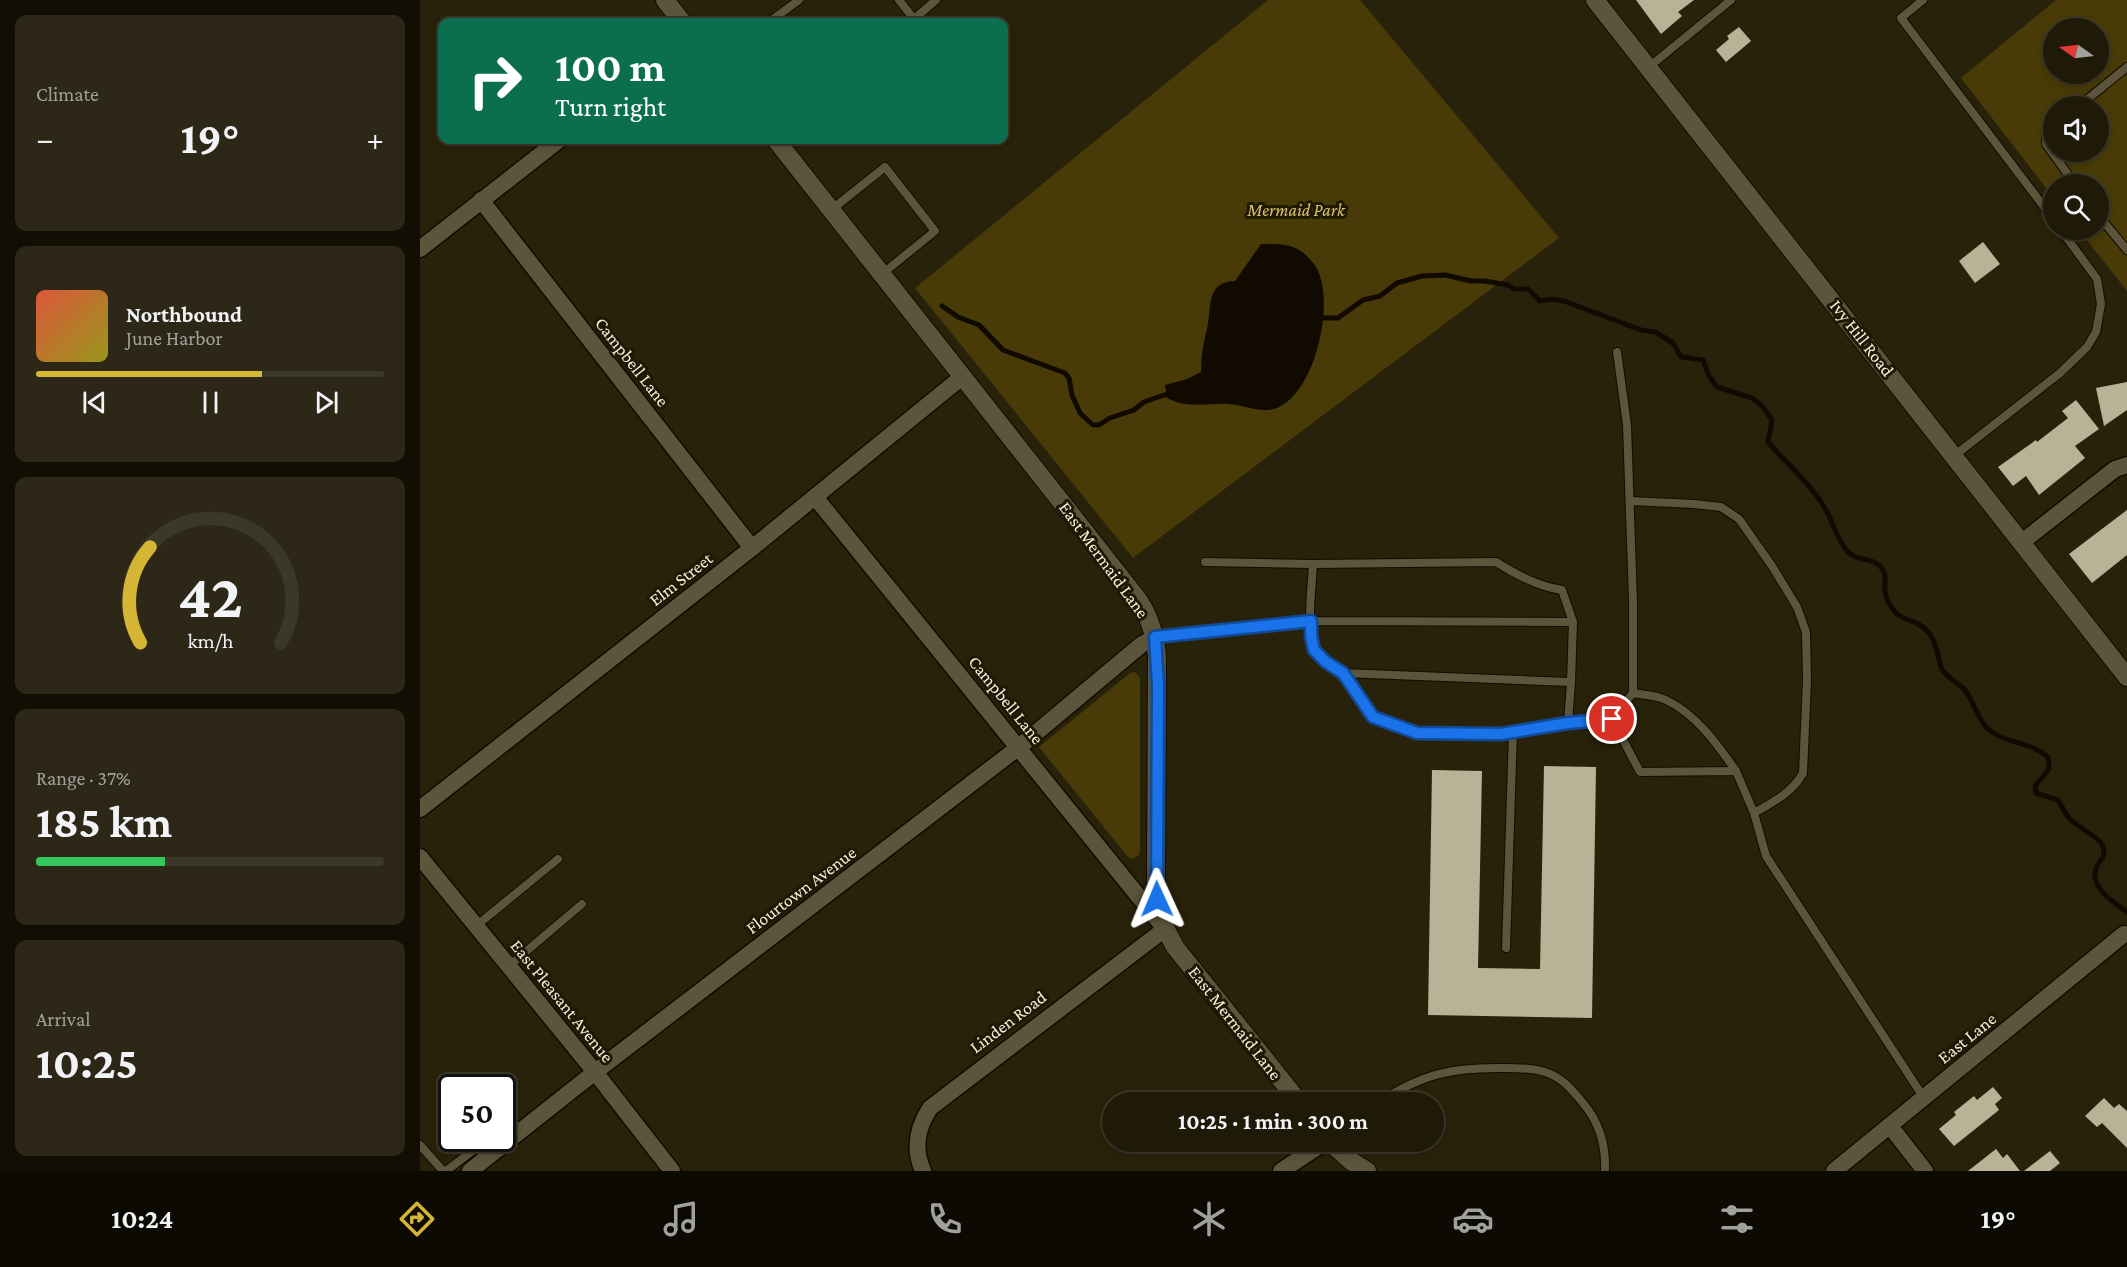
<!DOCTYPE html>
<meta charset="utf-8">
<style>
body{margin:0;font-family:"Crimson Pro",serif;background:#2c2716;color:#f1f3f6;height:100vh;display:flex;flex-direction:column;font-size:22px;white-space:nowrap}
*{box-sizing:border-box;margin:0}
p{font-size:20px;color:#a1a19c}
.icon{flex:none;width:33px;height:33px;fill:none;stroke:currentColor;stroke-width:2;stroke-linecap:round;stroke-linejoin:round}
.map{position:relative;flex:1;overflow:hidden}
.sheet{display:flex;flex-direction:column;gap:15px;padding:15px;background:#110e04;width:420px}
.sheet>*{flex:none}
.guide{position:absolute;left:18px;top:18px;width:570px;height:126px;border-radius:12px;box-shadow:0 3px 9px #0003,0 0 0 2px #3c3829;background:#0b6e4f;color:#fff;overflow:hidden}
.needle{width:39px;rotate:284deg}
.buttons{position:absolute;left:1623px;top:18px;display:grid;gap:12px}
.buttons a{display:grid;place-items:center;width:66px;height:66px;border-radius:50%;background:#1f1a08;box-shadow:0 3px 9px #0003,0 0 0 2px #3c3829;font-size:30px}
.speed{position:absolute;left:18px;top:1074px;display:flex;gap:12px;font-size:30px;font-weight:700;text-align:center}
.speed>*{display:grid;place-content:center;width:78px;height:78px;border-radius:50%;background:#1f1a08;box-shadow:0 3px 9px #0003,0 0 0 2px #3c3829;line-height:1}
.speed .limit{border:3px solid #111;border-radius:9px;background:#fff;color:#111}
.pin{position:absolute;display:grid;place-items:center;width:51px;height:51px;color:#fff;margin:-26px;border:3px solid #fff;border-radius:50%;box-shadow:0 2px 6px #0007}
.me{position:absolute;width:66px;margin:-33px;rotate:359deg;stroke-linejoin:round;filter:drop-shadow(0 0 4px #0008)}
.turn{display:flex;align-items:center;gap:21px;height:126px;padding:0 18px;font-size:27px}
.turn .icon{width:78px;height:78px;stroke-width:2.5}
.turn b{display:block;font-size:42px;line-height:51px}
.big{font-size:45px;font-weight:700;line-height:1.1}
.sheet .card{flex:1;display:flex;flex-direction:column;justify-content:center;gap:9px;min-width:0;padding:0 21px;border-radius:12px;background:#2c2716}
.sheet .dial{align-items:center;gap:0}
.dial svg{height:156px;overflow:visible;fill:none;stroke:#3c3829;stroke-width:7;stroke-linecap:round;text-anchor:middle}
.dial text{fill:#f1f3f6;stroke:none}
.song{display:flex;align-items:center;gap:18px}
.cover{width:72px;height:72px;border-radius:9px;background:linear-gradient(135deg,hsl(10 70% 55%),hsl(60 70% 35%))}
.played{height:6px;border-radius:3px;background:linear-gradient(90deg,#d5b534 65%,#3c3829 65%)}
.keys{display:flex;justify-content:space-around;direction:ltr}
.heat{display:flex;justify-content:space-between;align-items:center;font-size:33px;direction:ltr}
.charge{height:9px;border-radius:4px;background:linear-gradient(90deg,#34c759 37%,#3c3829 0)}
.trip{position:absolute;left:682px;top:1092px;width:342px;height:60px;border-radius:30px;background:#1f1a08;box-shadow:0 3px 9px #0003,0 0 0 2px #3c3829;font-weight:700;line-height:60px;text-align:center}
.menu{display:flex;height:96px;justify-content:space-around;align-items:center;background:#0c0a03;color:#a1a19c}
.menu .icon{width:42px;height:42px}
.menu .selected{color:#d5b534}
.menu b{font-size:27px;color:#f1f3f6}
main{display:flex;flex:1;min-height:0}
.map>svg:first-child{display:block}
.green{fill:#483b08;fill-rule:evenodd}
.water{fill:#110a00}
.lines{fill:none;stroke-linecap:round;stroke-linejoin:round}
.stream{stroke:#110a00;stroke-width:5}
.building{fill:#bab296}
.lane-casing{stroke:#120b00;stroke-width:10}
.street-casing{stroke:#120b00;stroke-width:19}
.secondary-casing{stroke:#120b00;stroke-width:20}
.lane{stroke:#5c553c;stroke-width:8}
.street{stroke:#5c553c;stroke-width:16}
.secondary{stroke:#5c553c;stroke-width:18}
.route-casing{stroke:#114b97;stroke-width:15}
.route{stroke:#1a73e8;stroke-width:10}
.labels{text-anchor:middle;stroke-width:6;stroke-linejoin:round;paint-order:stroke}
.park-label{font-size:18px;font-style:italic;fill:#dac36f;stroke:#1f1902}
.street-label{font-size:18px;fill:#f3efe0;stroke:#1f1902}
</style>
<main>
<section class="sheet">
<div class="card"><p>Climate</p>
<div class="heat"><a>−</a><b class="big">19°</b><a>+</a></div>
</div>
<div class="card">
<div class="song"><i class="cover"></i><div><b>Northbound</b><p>June Harbor</p></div></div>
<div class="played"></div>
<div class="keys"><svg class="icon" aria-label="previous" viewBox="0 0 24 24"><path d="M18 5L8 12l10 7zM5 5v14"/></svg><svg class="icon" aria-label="pause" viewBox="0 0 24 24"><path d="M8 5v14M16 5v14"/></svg><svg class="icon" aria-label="next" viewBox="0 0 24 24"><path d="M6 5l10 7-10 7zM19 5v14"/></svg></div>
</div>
<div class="card dial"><svg viewBox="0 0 100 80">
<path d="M14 69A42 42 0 1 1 86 69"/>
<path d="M14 69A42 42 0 0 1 19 20" stroke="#d5b534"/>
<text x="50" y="56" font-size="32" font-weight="700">42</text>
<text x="50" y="72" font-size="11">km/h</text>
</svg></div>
<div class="card"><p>Range · 37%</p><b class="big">185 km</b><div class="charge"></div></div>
<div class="card"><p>Arrival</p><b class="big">10:25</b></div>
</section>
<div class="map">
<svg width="1707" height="1171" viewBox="0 0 1707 1171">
<rect width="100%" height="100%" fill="#29220a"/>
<g class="green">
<path d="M 848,0 L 940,0 L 1139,238 L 713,558 L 495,288 Z"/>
<path d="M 1636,0 L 1707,0 L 1707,291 L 1659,230 L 1678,230 L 1678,184 L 1634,184 L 1633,197 L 1541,78 ZM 1634,28 L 1678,28 L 1678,74 L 1634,74 ZM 1634,106 L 1678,106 L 1678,152 L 1634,152 Z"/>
<path d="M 715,672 L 720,678 L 720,853 L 718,856 L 713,859 L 708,857 L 619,747 L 710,673 Z"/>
</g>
<path class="water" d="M 841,244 C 855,244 869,243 881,251 C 888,256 898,267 900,276 C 912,312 895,389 859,407 C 843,415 825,405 809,404 C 794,403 779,406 764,404 C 758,403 752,400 747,398 L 745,385 L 767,379 L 781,372 C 781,356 783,344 787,329 C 792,308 785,282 815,281 Z"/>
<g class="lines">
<g class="stream">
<path d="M 522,306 L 538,317 L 559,325 L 583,350 L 645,373 L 649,378 L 652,395 L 660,413 L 673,425 L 679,425 L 690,418 L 714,410 L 724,402 L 753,392"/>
<path d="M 895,318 L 918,318 L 943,300 L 960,296 L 977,283 L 1002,276 L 1025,275 L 1051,281 L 1065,281 L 1088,285 L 1094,289 L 1108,289 L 1120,301 L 1131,299 L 1144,301 L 1221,330 L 1235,332 L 1253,343 L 1261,357 L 1283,360 L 1289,376 L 1297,387 L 1332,398 L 1343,407 L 1352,420 L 1348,442 C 1367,464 1393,486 1407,512 C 1414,525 1417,540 1428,552 C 1438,562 1451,557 1460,566 C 1468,574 1464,583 1465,592 C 1466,599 1471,607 1475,612 C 1482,621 1498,619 1509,633 C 1518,646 1517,654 1521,667 C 1524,676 1537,682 1544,689 C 1554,700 1556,717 1567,728 C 1584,744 1610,741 1628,757 L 1629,769 L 1615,786 L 1616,793 L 1638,800 C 1643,807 1644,814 1651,820 C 1658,827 1681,838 1683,847 C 1686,854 1682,859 1678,864 C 1666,886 1692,901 1707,912"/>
</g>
</g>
<g class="building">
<path d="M 1216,0 L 1274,0 L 1258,12 L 1262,16 L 1241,34 Z"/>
<path d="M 1319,27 L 1331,41 L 1306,62 L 1296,50 L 1309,39 L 1307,36 Z"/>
<path d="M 1563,242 L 1580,264 L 1555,283 L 1539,261 Z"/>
<path d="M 1707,382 L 1707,410 L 1684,426 L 1676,388 Z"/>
<path d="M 1656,400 L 1679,429 L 1655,446 L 1665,458 L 1619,495 L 1606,476 L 1593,486 L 1578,467 L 1616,440 L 1617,442 L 1648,418 L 1642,411 Z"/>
<path d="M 1707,510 L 1707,555 L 1672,583 L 1649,554 Z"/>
<path d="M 1124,766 L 1176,767 L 1172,1018 L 1008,1015 L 1012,770 L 1062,771 L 1058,968 L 1120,969 Z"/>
<path d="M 1573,1087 L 1582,1098 L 1575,1104 L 1579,1110 L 1534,1146 L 1519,1129 L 1536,1115 L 1534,1112 L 1554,1096 L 1557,1100 Z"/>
<path d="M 1684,1098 L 1694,1108 L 1699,1104 L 1707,1111 L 1707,1148 L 1682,1123 L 1677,1127 L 1665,1116 Z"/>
<path d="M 1576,1149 L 1583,1158 L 1587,1154 L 1600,1171 L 1548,1171 Z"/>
<path d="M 1630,1151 L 1640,1163 L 1630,1171 L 1604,1171 Z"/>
</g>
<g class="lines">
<g class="lane-casing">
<g id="lane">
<path d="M 479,0 L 494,19 L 516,0"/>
<path d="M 1503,0 L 1481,18 L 1634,220"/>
<path d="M 349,22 L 379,0"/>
<path d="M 1229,67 L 1311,0"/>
<path d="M 1659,106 L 1707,67"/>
<path d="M 1634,128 L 1627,134 L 1626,144 L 1655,184"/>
<path d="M 411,210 L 465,167 L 515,231 L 462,274"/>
<path d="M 1678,215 L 1707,250"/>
<path d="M 1534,456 L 1640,373 L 1667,347 L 1676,332 L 1681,304 L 1677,279 L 1641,230"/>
<path d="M 1210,501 L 1274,504 L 1301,507 L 1319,519 L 1352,566 L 1377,607 L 1386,632 L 1387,680 L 1383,773 C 1372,793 1353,802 1334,813"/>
<path d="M 893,564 L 1076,562 C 1097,575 1117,586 1142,590 L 1153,622"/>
<path d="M 735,637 L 891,621 L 1153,622 L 1151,682 L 923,673 C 913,666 899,660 894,649 C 886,633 892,584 893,564 L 785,562"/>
<path d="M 923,673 L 953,717 L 997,733 L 1081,734 L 1148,723 L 1151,682"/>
<path d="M 1213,693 C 1223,695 1236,695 1246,700 C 1276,714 1297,744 1316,771"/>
<path d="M 1192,719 L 1213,693 L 1213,601 L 1207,425 L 1197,352"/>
<path d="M 1148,723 L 1192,719 L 1220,772 L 1316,771 L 1334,813 L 1346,856 L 1504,1098"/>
<path d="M 56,926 L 138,859"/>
<path d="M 1086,948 L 1093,732"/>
<path d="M 89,966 L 162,904"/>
<path d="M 959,1102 C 1003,1074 1032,1067 1084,1068 C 1097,1068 1113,1068 1125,1072 C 1142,1077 1153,1091 1163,1103 C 1180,1123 1186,1146 1185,1171"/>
<path d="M 0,1145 L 23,1171"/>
<path d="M 26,1171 L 55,1149"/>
</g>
</g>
<g class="street-casing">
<g id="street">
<path d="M 61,200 L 332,548"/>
<path d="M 0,249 L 139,140"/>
<path d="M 395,497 L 745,929 L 510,1108 C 497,1128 493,1148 503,1171"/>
<path d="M 1602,542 L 1695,469 L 1707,465"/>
<path d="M 0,809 L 332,548 L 542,377"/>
<path d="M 0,857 L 175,1072 L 252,1171"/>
<path d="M 1470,1126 L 1505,1171"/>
<path d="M 50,1171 L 175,1072 L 599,747 L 721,645 L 735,637"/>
<path d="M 861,1171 L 905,1142"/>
<path d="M 1414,1171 L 1704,934"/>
</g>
</g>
<g class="secondary-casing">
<g id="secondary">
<path d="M 245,0 L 262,22"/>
<path d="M 1175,0 L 1707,677"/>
<path d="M 356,140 L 717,598 C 730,616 735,634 737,656 L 736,883 L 740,918 L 755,947 L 879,1102"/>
<path d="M 910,1142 L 931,1161 L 947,1171"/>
</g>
</g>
<use href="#lane" class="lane"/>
<use href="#street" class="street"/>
<use href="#secondary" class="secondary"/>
</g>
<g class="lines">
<g class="route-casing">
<path id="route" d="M 737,899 L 738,685 L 735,637 L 891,621 L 891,636 L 894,650 L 906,662 L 923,673 L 953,717 L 997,733 L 1081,734 L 1148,723 L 1192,719"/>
</g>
<use href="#route" class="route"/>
</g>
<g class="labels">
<g class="park-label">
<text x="876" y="216">Mermaid Park</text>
</g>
<g class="street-label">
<text transform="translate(1442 338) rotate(52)" y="6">Ivy Hill Road</text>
<text transform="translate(212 362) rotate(52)" y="6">Campbell Lane</text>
<text transform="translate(684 560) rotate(54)" y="6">East Mermaid Lane</text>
<text transform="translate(261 579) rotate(-38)" y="6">Elm Street</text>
<text transform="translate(586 700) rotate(51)" y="6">Campbell Lane</text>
<text transform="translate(381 890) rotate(-37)" y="6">Flourtown Avenue</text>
<text transform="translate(142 1001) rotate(51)" y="6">East Pleasant Avenue</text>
<text transform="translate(588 1022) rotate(-37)" y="6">Linden Road</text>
<text transform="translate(815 1023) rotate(52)" y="6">East Mermaid Lane</text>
<text transform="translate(1547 1038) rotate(-39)" y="6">East Lane</text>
</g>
</g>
</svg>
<div class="buttons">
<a><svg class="needle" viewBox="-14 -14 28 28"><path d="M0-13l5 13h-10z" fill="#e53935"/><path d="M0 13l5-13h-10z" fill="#a1a19c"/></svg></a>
<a><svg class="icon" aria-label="sound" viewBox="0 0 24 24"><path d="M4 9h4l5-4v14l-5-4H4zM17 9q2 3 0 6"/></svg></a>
<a><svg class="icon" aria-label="search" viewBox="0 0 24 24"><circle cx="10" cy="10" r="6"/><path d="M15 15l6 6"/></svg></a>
</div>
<div class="speed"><div class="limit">50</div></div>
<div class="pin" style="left:1192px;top:719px;background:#d93025"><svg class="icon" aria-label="arrive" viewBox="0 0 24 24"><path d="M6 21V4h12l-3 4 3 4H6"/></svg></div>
<svg class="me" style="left:737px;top:899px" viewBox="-20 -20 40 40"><path d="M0-17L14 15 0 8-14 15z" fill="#1a73e8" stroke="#fff" stroke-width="4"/></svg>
<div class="trip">10:25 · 1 min · 300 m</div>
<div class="guide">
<div class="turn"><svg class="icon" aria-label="right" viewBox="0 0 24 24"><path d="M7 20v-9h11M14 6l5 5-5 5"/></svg><div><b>100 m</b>Turn right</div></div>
</div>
</div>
</main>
<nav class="menu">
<b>10:24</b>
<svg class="icon selected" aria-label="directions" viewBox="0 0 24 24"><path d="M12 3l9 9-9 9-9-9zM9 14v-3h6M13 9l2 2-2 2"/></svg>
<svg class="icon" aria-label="music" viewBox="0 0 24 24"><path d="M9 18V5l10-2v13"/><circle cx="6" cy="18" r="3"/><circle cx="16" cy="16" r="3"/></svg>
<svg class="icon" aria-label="phone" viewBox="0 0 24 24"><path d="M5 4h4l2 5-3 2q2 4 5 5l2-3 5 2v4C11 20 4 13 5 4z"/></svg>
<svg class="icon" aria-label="climate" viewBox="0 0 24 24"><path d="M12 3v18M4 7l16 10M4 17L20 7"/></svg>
<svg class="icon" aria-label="car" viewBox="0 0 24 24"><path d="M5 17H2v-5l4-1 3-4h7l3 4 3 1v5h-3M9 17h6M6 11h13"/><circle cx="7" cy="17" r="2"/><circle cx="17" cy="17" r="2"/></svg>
<svg class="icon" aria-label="filters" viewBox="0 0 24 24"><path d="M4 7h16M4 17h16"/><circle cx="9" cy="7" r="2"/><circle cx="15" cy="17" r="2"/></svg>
<b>19°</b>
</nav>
